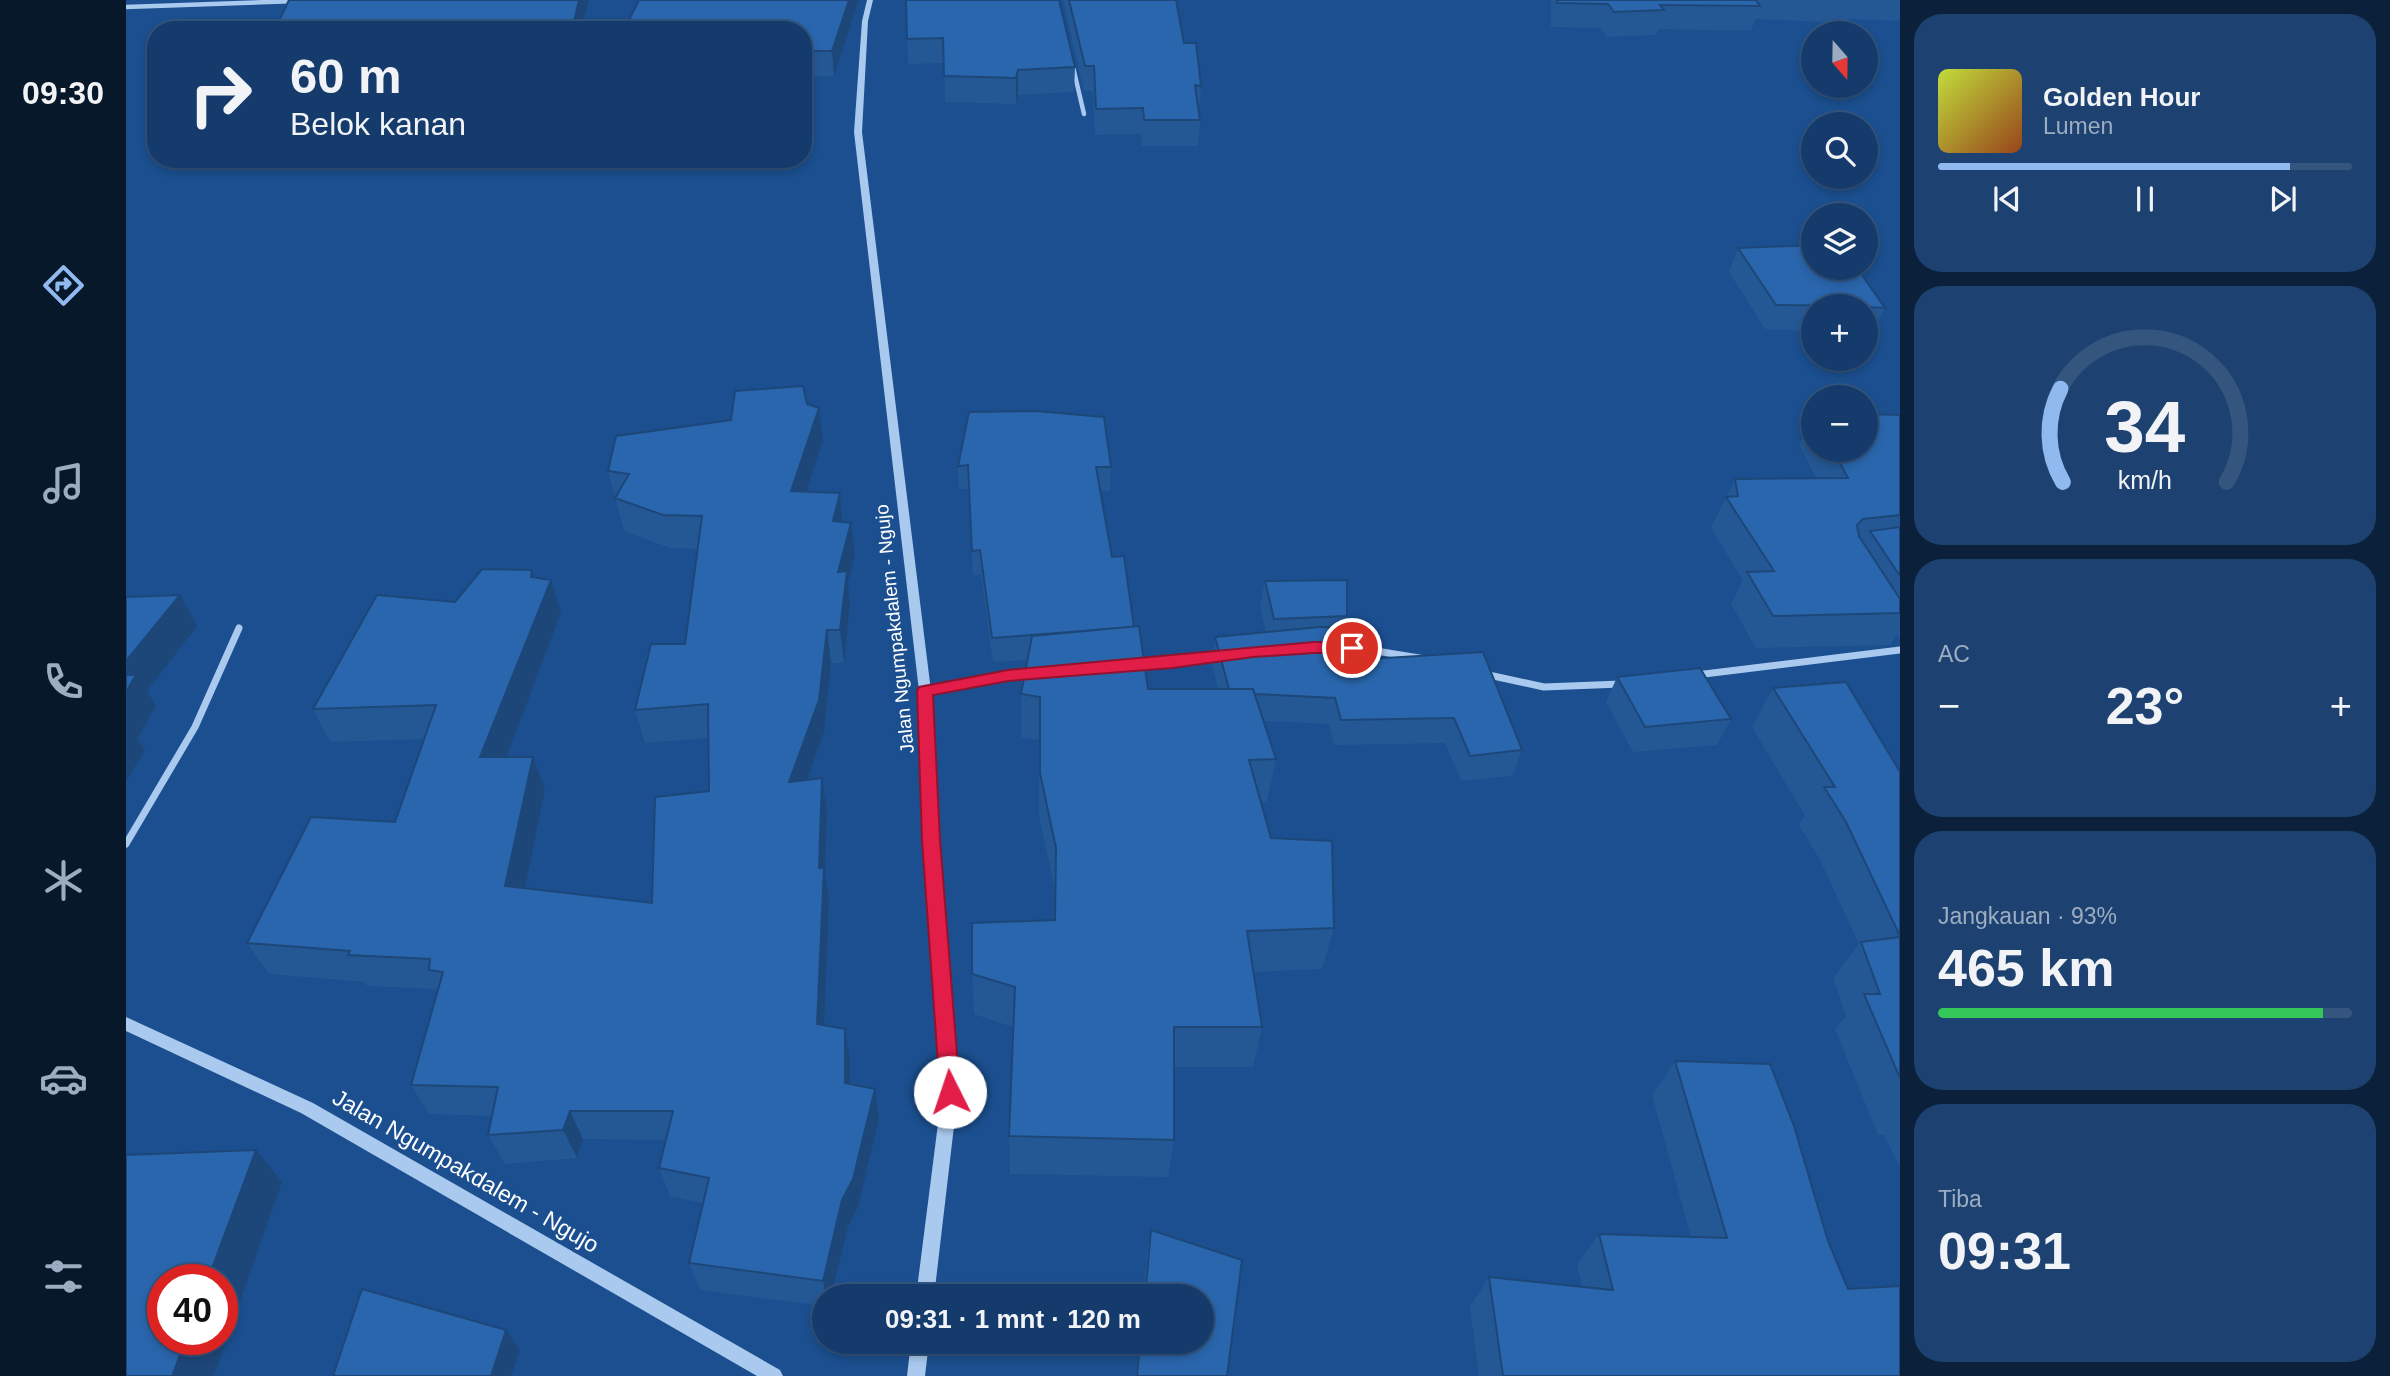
<!DOCTYPE html>
<html lang="id">
<meta charset="utf-8">
<style>
body{margin:0;font-family:Arial,sans-serif;background:#1d4271;color:#f1f3f6;height:100vh;display:flex;flex-direction:column;font-size:26px;white-space:nowrap}
*{box-sizing:border-box;margin:0}
p{font-size:23px;color:#9dadc1}
.icon{flex:none;width:38px;height:38px;fill:none;stroke:currentColor;stroke-width:2;stroke-linecap:round;stroke-linejoin:round}
.map{position:relative;flex:1;overflow:hidden}
.sheet{display:flex;flex-direction:column;gap:14px;padding:14px;background:#0b203b;width:490px}
.sheet>*{flex:none}
.top-card{position:absolute;left:21px;top:21px;width:665px;height:147px;border-radius:28px;box-shadow:0 4px 10px #0003,0 0 0 2px #33557e;background:#143b6b;color:#f1f3f6;overflow:hidden}
.needle{width:46px;rotate:160deg}
.buttons{position:absolute;left:1675px;top:21px;display:grid;gap:14px}
.buttons a{display:grid;place-items:center;width:77px;height:77px;border-radius:50%;background:#143b6b;box-shadow:0 4px 10px #0003,0 0 0 2px #33557e;font-size:35px}
.speed{position:absolute;left:21px;top:1264px;display:flex;gap:14px;font-size:35px;font-weight:700;text-align:center}
.speed>*{display:grid;place-content:center;width:91px;height:91px;border-radius:50%;background:#143b6b;box-shadow:0 4px 10px #0003,0 0 0 2px #33557e;line-height:1}
.speed .limit{border:10px solid #d22;background:#fff;color:#111}
.pin{position:absolute;display:grid;place-items:center;width:60px;height:60px;color:#fff;margin:-30px;border:4px solid #fff;border-radius:50%;box-shadow:0 2px 7px #0007}
.me{position:absolute;width:77px;margin:-38px;rotate:356deg;stroke-linejoin:round;filter:drop-shadow(0 0 5px #0008)}
.turn{display:flex;align-items:center;gap:24px;height:147px;padding:0 28px;font-size:32px}
.turn .icon{width:91px;height:91px;stroke-width:2.5}
.turn b{display:block;font-size:49px;line-height:60px}
.big{font-size:52px;font-weight:800;line-height:1.1}
.sheet .widget{flex:1;display:flex;flex-direction:column;justify-content:center;gap:10px;min-width:0;padding:0 24px;border-radius:28px;background:#1d4271}
.sheet .dial{align-items:center;gap:0}
.dial svg{height:182px;overflow:visible;fill:none;stroke:#33557e;stroke-width:7;stroke-linecap:round;text-anchor:middle}
.dial text{fill:#f1f3f6;stroke:none}
.song{display:flex;align-items:center;gap:21px}
.cover{width:84px;height:84px;border-radius:10px;background:linear-gradient(135deg,hsl(70 70% 55%),hsl(20 70% 35%))}
.played{height:7px;border-radius:4px;background:linear-gradient(90deg,#90b9f0 85%,#33557e 85%)}
.keys{display:flex;justify-content:space-around;direction:ltr}
.heat{display:flex;justify-content:space-between;align-items:center;font-size:38px;direction:ltr}
.charge{height:10px;border-radius:5px;background:linear-gradient(90deg,#34c759 93%,#33557e 0)}
.trip{position:absolute;left:686px;top:1284px;width:402px;height:70px;border-radius:35px;background:#143b6b;box-shadow:0 4px 10px #0003,0 0 0 2px #33557e;font-weight:800;line-height:70px;text-align:center}
main{display:flex;flex:1;min-height:0}
.menu{display:flex;flex-direction:column;width:126px;justify-content:space-around;align-items:center;background:#08182b;color:#9dadc1}
.menu .icon{width:49px;height:49px}
.menu .current{color:#90b9f0}
.menu b{font-size:32px;color:#f1f3f6}
.map>svg:first-child{display:block}
.lines{fill:none;stroke-linecap:round;stroke-linejoin:round}
.minor-far1{stroke:#a9c9ee;stroke-width:4.5}
.minor{stroke:#a9c9ee;stroke-width:7}
.tertiary{fill:#a9c9ee;fill-rule:evenodd}
.wall{fill:#245895}
.shaded-wall{fill:#1d4779}
.building{fill:#2a66ad;stroke:#1d4779;stroke-width:2}
.route{fill:#e11d48;stroke:#92132f;stroke-width:2}
.labels{text-anchor:middle;stroke-width:7;stroke-linejoin:round;paint-order:stroke}
.street-label{font-size:19px;fill:#fff;stroke:#1b4f8f}
.near-street-label{font-size:23px;fill:#fff;stroke:#1b4f8f}
</style>
<main>
<nav class="menu">
<b>09:30</b>
<svg class="icon current" aria-label="directions" viewBox="0 0 24 24"><path d="M12 3l9 9-9 9-9-9zM9 14v-3h6M13 9l2 2-2 2"/></svg>
<svg class="icon" aria-label="music" viewBox="0 0 24 24"><path d="M9 18V5l10-2v13"/><circle cx="6" cy="18" r="3"/><circle cx="16" cy="16" r="3"/></svg>
<svg class="icon" aria-label="phone" viewBox="0 0 24 24"><path d="M5 4h4l2 5-3 2q2 4 5 5l2-3 5 2v4C11 20 4 13 5 4z"/></svg>
<svg class="icon" aria-label="climate" viewBox="0 0 24 24"><path d="M12 3v18M4 7l16 10M4 17L20 7"/></svg>
<svg class="icon" aria-label="car" viewBox="0 0 24 24"><path d="M5 17H2v-5l4-1 3-4h7l3 4 3 1v5h-3M9 17h6M6 11h13"/><circle cx="7" cy="17" r="2"/><circle cx="17" cy="17" r="2"/></svg>
<svg class="icon" aria-label="filters" viewBox="0 0 24 24"><path d="M4 7h16M4 17h16"/><circle cx="9" cy="7" r="2"/><circle cx="15" cy="17" r="2"/></svg>
</nav>
<div class="map">
<svg width="1774" height="1376" viewBox="0 0 1774 1376">
<rect width="100%" height="100%" fill="#1b4f8f"/>
<g class="lines">
<g class="minor-far1">
<path d="M 0,7 L 171,1"/>
<path d="M 947,67 L 958,114"/>
</g>
<g class="minor">
<path d="M 1232,648 L 1299,659"/>
<path d="M 1012,665 L 1094,655"/>
<path d="M 1358,674 L 1418,687 L 1495,684"/>
<path d="M 1570,675 L 1774,650"/>
<path d="M 799,691 L 906,673"/>
<path d="M 0,844 L 69,727 L 113,628"/>
</g>
<g class="tertiary">
<path d="M 741,0 L 747,0 L 742,21 L 736,132 L 805,691 L 812,840 L 832,1092 L 808,1297 L 790,1297 L 816,1092 L 798,840 L 793,691 L 728,132 L 736,21 Z"/>
<path d="M 0,1017 L 187,1103 L 654,1370 L 657,1376 L 631,1376 L 175,1113 L 0,1031 Z"/>
<path d="M 785,1342 L 803,1342 L 799,1376 L 781,1376 Z"/>
</g>
</g>
<g class="wall">
<path d="M 163,0 L 463,0 L 455,30 L 149,30 Z"/>
<path d="M 513,0 L 733,0 L 708,76 L 677,77 L 677,30 Z"/>
<path d="M 780,0 L 949,67 L 948,92 L 892,95 L 890,104 L 819,102 L 818,63 L 782,64 Z"/>
<path d="M 937,0 L 1050,0 L 1058,43 L 1075,86 L 1073,109 L 1074,120 L 1072,146 L 1016,146 L 1015,134 L 969,135 L 967,91 L 958,91 Z"/>
<path d="M 1425,0 L 1774,0 L 1774,21 L 1724,19 L 1722,23 L 1629,19 L 1625,31 L 1532,29 L 1530,35 L 1481,37 L 1475,28 L 1425,27 Z"/>
<path d="M 1612,248 L 1759,308 L 1747,332 L 1740,332 L 1740,306 L 1687,306 L 1687,331 L 1639,329 L 1603,272 Z"/>
<path d="M 681,404 L 697,440 L 680,492 L 714,493 L 717,522 L 729,555 L 722,583 L 724,604 L 718,663 L 705,663 L 698,732 L 681,780 L 696,778 L 701,810 L 699,874 L 703,900 L 698,1025 L 724,1059 L 724,1084 L 753,1119 L 732,1207 L 722,1227 L 705,1297 L 698,1297 L 698,1306 L 574,1290 L 563,1263 L 577,1203 L 544,1196 L 533,1168 L 540,1140 L 457,1139 L 451,1158 L 379,1164 L 362,1135 L 366,1116 L 303,1114 L 285,1085 L 312,989 L 241,986 L 239,982 L 143,974 L 121,943 L 269,822 L 298,739 L 204,742 L 187,709 L 329,602 L 406,570 L 408,577 L 435,613 L 380,757 L 419,790 L 399,888 L 526,903 L 583,791 L 583,738 L 519,743 L 509,710 L 559,644 L 572,549 L 544,548 L 498,531 L 482,471 L 605,420 Z"/>
<path d="M 1774,414 L 1774,639 L 1771,634 L 1764,645 L 1630,648 L 1605,604 L 1617,580 L 1585,528 L 1609,479 L 1690,478 L 1673,445 L 1687,416 L 1687,450 L 1740,450 Z"/>
<path d="M 832,466 L 985,467 L 984,491 L 974,491 L 986,557 L 1008,627 L 1022,689 L 1092,689 L 1086,663 L 1089,637 L 1140,632 L 1134,606 L 1139,581 L 1221,616 L 1218,628 L 1220,642 L 1243,659 L 1396,750 L 1386,776 L 1335,781 L 1319,743 L 1208,745 L 1203,724 L 1137,721 L 1150,759 L 1141,801 L 1135,802 L 1145,838 L 1208,928 L 1196,969 L 1127,972 L 1136,1027 L 1127,1067 L 1048,1067 L 1048,1140 L 1042,1177 L 884,1174 L 883,1136 L 887,1027 L 848,1014 L 846,974 L 928,920 L 929,890 L 913,816 L 913,740 L 895,737 L 895,694 L 901,660 L 867,662 L 855,575 L 847,575 L 842,489 L 833,489 Z"/>
<path d="M 1491,677 L 1605,719 L 1591,745 L 1507,752 L 1480,702 Z"/>
<path d="M 1647,688 L 1774,772 L 1774,1167 L 1758,1135 L 1752,1135 L 1709,1029 L 1720,1016 L 1707,978 L 1733,944 L 1694,860 L 1673,825 L 1679,816 L 1626,727 Z"/>
<path d="M 1549,1061 L 1702,1241 L 1722,1289 L 1774,1376 L 1353,1376 L 1344,1307 L 1363,1277 L 1456,1286 L 1451,1265 L 1473,1234 L 1565,1237 L 1526,1095 Z"/>
<path d="M 1025,1230 L 1116,1260 L 1101,1376 L 1010,1376 L 1013,1342 L 1076,1342 L 1076,1297 L 1017,1297 L 1021,1251 Z"/>
</g>
<g class="shaded-wall">
<path d="M 453,0 L 463,0 L 455,30 L 446,30 Z"/>
<path d="M 723,0 L 733,0 L 708,76 L 706,51 Z"/>
<path d="M 264,21 L 266,30 L 261,30 L 260,26 Z"/>
<path d="M 892,70 L 892,95 L 890,104 L 890,78 Z"/>
<path d="M 693,408 L 697,440 L 670,524 L 665,491 Z"/>
<path d="M 714,493 L 717,526 L 707,521 Z"/>
<path d="M 725,523 L 729,555 L 722,583 L 724,604 L 718,663 L 714,630 L 712,572 Z"/>
<path d="M 406,570 L 416,602 L 425,580 L 435,613 L 368,790 L 354,757 Z"/>
<path d="M 54,595 L 71,626 L 21,691 L 30,706 L 11,739 L 19,750 L 0,781 L 0,661 Z"/>
<path d="M 701,630 L 705,663 L 698,732 L 669,814 L 663,782 Z"/>
<path d="M 407,757 L 419,790 L 393,918 L 379,886 Z"/>
<path d="M 696,778 L 701,810 L 699,874 L 703,900 L 697,1055 L 691,1024 L 693,868 Z"/>
<path d="M 719,1029 L 724,1059 L 724,1112 L 719,1083 Z"/>
<path d="M 749,1089 L 753,1119 L 732,1207 L 722,1227 L 705,1297 L 700,1297 L 697,1281 L 716,1200 Z"/>
<path d="M 444,1111 L 457,1139 L 451,1158 L 437,1130 Z"/>
<path d="M 130,1150 L 156,1182 L 88,1376 L 46,1376 L 60,1339 L 96,1339 L 96,1279 L 82,1279 Z"/>
<path d="M 380,1330 L 394,1350 L 385,1376 L 365,1376 Z"/>
</g>
<g class="building">
<path d="M 163,0 L 453,0 L 446,30 L 367,30 L 368,20 L 264,21 L 260,26 L 149,29 Z"/>
<path d="M 513,0 L 723,0 L 706,51 L 677,51 L 677,30 L 498,30 Z"/>
<path d="M 780,0 L 933,0 L 949,67 L 892,70 L 890,78 L 818,76 L 817,38 L 781,39 Z"/>
<path d="M 943,0 L 1050,0 L 1058,43 L 1070,43 L 1075,86 L 1069,85 L 1074,120 L 1018,120 L 1017,108 L 970,109 L 968,66 L 959,66 Z"/>
<path d="M 1431,0 L 1630,0 L 1634,6 L 1534,5 L 1538,10 L 1488,12 L 1482,4 L 1431,3 Z"/>
<path d="M 1687,245 L 1687,268 L 1731,268 L 1759,308 L 1740,307 L 1740,306 L 1650,305 L 1612,248 Z"/>
<path d="M 677,386 L 681,404 L 693,408 L 665,491 L 714,493 L 707,521 L 725,523 L 712,572 L 721,571 L 714,630 L 701,630 L 693,700 L 663,782 L 696,778 L 693,868 L 698,868 L 691,1024 L 719,1029 L 719,1083 L 749,1089 L 727,1179 L 716,1200 L 697,1281 L 563,1263 L 583,1178 L 533,1168 L 547,1111 L 444,1111 L 437,1130 L 362,1135 L 372,1087 L 285,1085 L 317,972 L 303,970 L 304,959 L 222,955 L 224,951 L 121,943 L 185,817 L 269,822 L 310,705 L 187,709 L 251,595 L 329,602 L 356,569 L 406,570 L 405,577 L 425,580 L 354,757 L 407,757 L 379,886 L 526,903 L 529,797 L 583,791 L 582,704 L 509,710 L 525,644 L 559,644 L 576,516 L 537,515 L 489,498 L 503,474 L 482,471 L 490,436 L 605,420 L 609,391 Z"/>
<path d="M 910,411 L 978,417 L 985,467 L 970,467 L 986,557 L 998,556 L 1008,627 L 866,638 L 854,550 L 846,551 L 842,465 L 832,466 L 843,412 Z"/>
<path d="M 1740,414 L 1774,415 L 1774,515 L 1737,519 L 1731,525 L 1733,536 L 1774,599 L 1774,613 L 1647,616 L 1621,572 L 1648,571 L 1600,497 L 1612,496 L 1609,479 L 1722,478 L 1707,450 L 1740,450 Z"/>
<path d="M 1774,527 L 1774,576 L 1744,531 Z"/>
<path d="M 1221,580 L 1221,616 L 1148,619 L 1139,581 Z"/>
<path d="M 54,595 L 0,661 L 0,597 Z"/>
<path d="M 1013,626 L 1022,689 L 1127,689 L 1150,759 L 1123,760 L 1145,838 L 1206,841 L 1208,928 L 1121,931 L 1136,1027 L 1048,1027 L 1048,1140 L 883,1136 L 889,987 L 846,974 L 846,923 L 929,920 L 930,848 L 914,773 L 914,697 L 895,694 L 906,636 Z"/>
<path d="M 1194,627 L 1220,628 L 1220,642 L 1237,641 L 1243,659 L 1357,652 L 1396,750 L 1344,756 L 1328,718 L 1215,720 L 1209,698 L 1129,694 L 1127,689 L 1103,689 L 1089,637 Z"/>
<path d="M 1574,668 L 1605,719 L 1519,727 L 1491,677 Z"/>
<path d="M 0,675 L 10,675 L 0,692 Z"/>
<path d="M 1720,682 L 1774,772 L 1774,936 L 1720,822 L 1698,787 L 1709,787 L 1647,688 Z"/>
<path d="M 1774,937 L 1774,1078 L 1738,994 L 1754,994 L 1735,942 Z"/>
<path d="M 1549,1061 L 1644,1064 L 1668,1126 L 1702,1241 L 1722,1289 L 1774,1286 L 1774,1376 L 1377,1376 L 1363,1277 L 1487,1290 L 1473,1234 L 1601,1238 Z"/>
<path d="M 130,1150 L 82,1279 L 37,1279 L 37,1339 L 60,1339 L 46,1376 L 0,1376 L 0,1155 Z"/>
<path d="M 1025,1230 L 1116,1260 L 1101,1376 L 1011,1376 L 1014,1342 L 1076,1342 L 1076,1297 L 1019,1297 Z"/>
<path d="M 236,1289 L 380,1330 L 365,1376 L 207,1376 Z"/>
</g>
<path class="route" d="M 1188,642 L 1226,642 L 1234,648 L 1226,653 L 1188,653 L 1127,657 L 1046,668 L 882,681 L 807,695 L 814,840 L 834,1092 L 831,1099 L 824,1102 L 817,1099 L 814,1092 L 796,840 L 791,691 L 793,687 L 882,670 Z"/>
<g class="labels">
<g class="street-label">
<text transform="translate(768 629) rotate(-96)" y="7">Jalan Ngumpakdalem - Ngujo</text>
</g>
<g class="near-street-label">
<text transform="translate(340 1171) rotate(30)" y="8">Jalan Ngumpakdalem - Ngujo</text>
</g>
</g>
</svg>
<div class="buttons">
<a><svg class="needle" viewBox="-14 -14 28 28"><path d="M0-13l5 13h-10z" fill="#e53935"/><path d="M0 13l5-13h-10z" fill="#9dadc1"/></svg></a>
<a><svg class="icon" aria-label="search" viewBox="0 0 24 24"><circle cx="10" cy="10" r="6"/><path d="M15 15l6 6"/></svg></a>
<a><svg class="icon" aria-label="layers" viewBox="0 0 24 24"><path d="M12 4l9 5-9 5-9-5zM3 14l9 5 9-5"/></svg></a>
<a>+</a>
<a>−</a>
</div>
<div class="speed"><div class="limit">40</div></div>
<div class="pin" style="left:1226px;top:648px;background:#d93025"><svg class="icon" aria-label="arrive" viewBox="0 0 24 24"><path d="M6 21V4h12l-3 4 3 4H6"/></svg></div>
<svg class="me" style="left:824px;top:1092px" viewBox="-20 -20 40 40"><circle r="19" fill="#fff"/><path d="M0-13L10 11 0 6-10 11z" fill="#e11d48"/></svg>
<div class="trip">09:31 · 1 mnt · 120 m</div>
<div class="top-card">
<div class="turn"><svg class="icon" aria-label="right" viewBox="0 0 24 24"><path d="M7 20v-9h11M14 6l5 5-5 5"/></svg><div><b>60 m</b>Belok kanan</div></div>
</div>
</div>
<section class="sheet">
<div class="widget">
<div class="song"><i class="cover"></i><div><b>Golden Hour</b><p>Lumen</p></div></div>
<div class="played"></div>
<div class="keys"><svg class="icon" aria-label="previous" viewBox="0 0 24 24"><path d="M18 5L8 12l10 7zM5 5v14"/></svg><svg class="icon" aria-label="pause" viewBox="0 0 24 24"><path d="M8 5v14M16 5v14"/></svg><svg class="icon" aria-label="next" viewBox="0 0 24 24"><path d="M6 5l10 7-10 7zM19 5v14"/></svg></div>
</div>
<div class="widget dial"><svg viewBox="0 0 100 80">
<path d="M14 69A42 42 0 1 1 86 69"/>
<path d="M14 69A42 42 0 0 1 13 28" stroke="#90b9f0"/>
<text x="50" y="56" font-size="32" font-weight="700">34</text>
<text x="50" y="72" font-size="11">km/h</text>
</svg></div>
<div class="widget"><p>AC</p>
<div class="heat"><a>−</a><b class="big">23°</b><a>+</a></div>
</div>
<div class="widget"><p>Jangkauan · 93%</p><b class="big">465 km</b><div class="charge"></div></div>
<div class="widget"><p>Tiba</p><b class="big">09:31</b></div>
</section>
</main>
